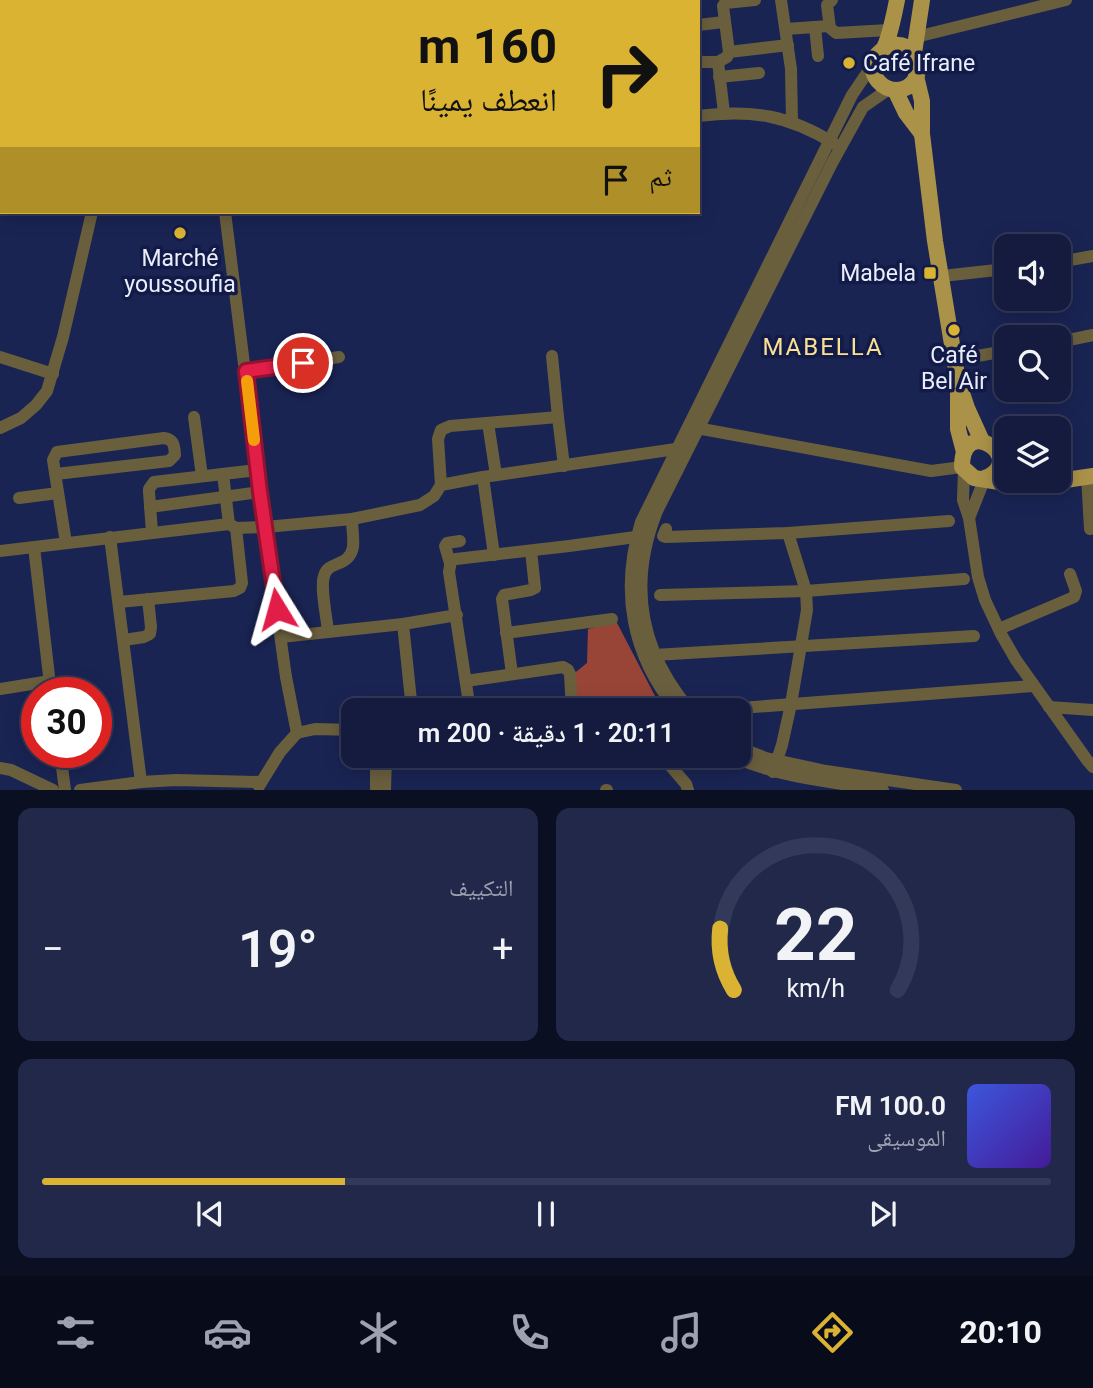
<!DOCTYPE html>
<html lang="ar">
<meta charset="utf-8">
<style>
body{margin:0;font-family:Roboto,"Noto Naskh Arabic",sans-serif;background:#212849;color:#f1f3f6;direction:rtl;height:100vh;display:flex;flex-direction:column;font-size:26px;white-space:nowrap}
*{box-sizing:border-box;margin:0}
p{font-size:23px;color:#9da1b0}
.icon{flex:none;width:38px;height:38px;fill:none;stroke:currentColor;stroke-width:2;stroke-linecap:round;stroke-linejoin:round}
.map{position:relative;height:790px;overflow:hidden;direction:ltr}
.sheet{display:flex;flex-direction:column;gap:18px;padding:18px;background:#0b0f22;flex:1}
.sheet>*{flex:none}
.top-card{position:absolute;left:0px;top:0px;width:700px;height:214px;box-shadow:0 4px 18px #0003,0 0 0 2px #333958;direction:rtl;background:#dab333;color:#111;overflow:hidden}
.fabs{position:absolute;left:994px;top:234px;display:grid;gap:14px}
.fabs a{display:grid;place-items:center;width:77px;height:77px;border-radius:14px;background:#141b3e;box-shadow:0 4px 18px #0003,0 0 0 2px #333958;font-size:35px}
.speed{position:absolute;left:21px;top:677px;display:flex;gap:14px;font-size:35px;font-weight:700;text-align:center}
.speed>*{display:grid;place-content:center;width:91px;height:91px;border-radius:50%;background:#141b3e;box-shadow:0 4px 18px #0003,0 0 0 2px #333958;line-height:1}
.speed .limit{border:10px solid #d22;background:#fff;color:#111}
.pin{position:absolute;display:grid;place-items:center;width:60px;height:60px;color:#fff;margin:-30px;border:4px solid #fff;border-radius:50%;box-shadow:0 2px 7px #0007}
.me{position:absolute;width:77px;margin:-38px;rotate:352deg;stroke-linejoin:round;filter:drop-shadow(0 0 5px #0008)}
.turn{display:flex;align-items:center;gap:24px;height:147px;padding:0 28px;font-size:32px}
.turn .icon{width:91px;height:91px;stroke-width:2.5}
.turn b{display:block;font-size:49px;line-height:60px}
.then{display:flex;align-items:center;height:66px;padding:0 28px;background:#0003;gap:14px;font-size:26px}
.big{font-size:52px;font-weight:600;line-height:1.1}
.sheet .tile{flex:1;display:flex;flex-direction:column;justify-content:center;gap:10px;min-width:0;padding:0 24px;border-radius:14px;background:#212849}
.sheet .dial{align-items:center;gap:0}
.dial svg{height:182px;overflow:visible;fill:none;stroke:#333958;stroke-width:7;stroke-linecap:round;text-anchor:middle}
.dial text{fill:#f1f3f6;stroke:none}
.song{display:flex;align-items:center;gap:21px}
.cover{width:84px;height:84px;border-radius:10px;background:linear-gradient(135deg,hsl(230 70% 55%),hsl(260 70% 35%))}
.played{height:7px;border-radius:4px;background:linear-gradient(90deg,#dab333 30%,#333958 30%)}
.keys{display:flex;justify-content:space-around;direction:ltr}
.heat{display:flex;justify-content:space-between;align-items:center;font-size:38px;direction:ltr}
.sheet .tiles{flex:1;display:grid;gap:18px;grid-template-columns:1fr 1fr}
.tile:last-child{grid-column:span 2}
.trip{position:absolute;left:341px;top:698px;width:410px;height:70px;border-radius:14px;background:#141b3e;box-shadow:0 4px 18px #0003,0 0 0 2px #333958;font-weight:600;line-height:70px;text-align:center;direction:rtl}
.dock{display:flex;height:112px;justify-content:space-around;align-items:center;background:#080b19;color:#9da1b0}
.dock .icon{width:49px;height:49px}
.dock .current{color:#dab333}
.dock b{font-size:32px;color:#f1f3f6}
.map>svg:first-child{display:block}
.forest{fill:#984537}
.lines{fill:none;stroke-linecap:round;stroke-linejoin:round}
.minor{stroke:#6a5f3d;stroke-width:12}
.major{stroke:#ab9249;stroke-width:16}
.route-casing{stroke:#92132f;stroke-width:18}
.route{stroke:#e11d48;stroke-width:12}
.slow{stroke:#f59e0b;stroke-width:12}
.poi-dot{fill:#dab333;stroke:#121a48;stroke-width:2.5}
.labels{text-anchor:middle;stroke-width:7;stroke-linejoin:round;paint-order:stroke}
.poi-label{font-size:23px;fill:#eaeefa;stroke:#121a48}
.neighbourhood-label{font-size:24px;letter-spacing:2px;fill:#fae093;stroke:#121a48}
</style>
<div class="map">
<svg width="1093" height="790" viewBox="0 0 1093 790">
<rect width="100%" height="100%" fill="#1a2453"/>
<path class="forest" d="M 616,621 L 655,696 L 651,710 L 575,710 L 572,675 L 587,663 L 588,629 Z"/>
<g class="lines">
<g class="minor">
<path d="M 52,0 L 52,2"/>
<path d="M 117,0 L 117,2"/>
<path d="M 183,0 L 183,2"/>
<path d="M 336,0 L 337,2"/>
<path d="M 391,0 L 391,2"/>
<path d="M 467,0 L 467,2"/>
<path d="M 518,0 L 518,2"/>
<path d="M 653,0 L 653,2"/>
<path d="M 680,0 L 681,2"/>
<path d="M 781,0 L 791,69 L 792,122"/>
<path d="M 832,0 L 827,5 L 830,28 L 836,33 L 889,30"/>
<path d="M 198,2 L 211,0"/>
<path d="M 346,2 L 369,0"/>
<path d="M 698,25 L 724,22"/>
<path d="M 0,26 L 2,40"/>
<path d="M 815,27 L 818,56"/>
<path d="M 786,29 L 829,26"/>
<path d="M 916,37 L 1066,0"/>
<path d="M 729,52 L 788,45"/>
<path d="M 698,60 L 702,62 L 718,62"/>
<path d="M 719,77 L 759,73"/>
<path d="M 0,111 L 2,111"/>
<path d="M 724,113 L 718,62 L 727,57 L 729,52 L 723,6 L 725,3 L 755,0"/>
<path d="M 698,116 C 751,109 789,115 835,144"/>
<path d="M 225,212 L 260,492 L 286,677 L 297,733"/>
<path d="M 1059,262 L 1093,256"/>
<path d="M 942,276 L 1006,269"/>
<path d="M 1059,342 L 1093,335"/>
<path d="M 552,356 L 558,417"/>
<path d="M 0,357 L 53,374"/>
<path d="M 954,360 L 1006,351"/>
<path d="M 246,371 L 339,357"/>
<path d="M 194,417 L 202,476"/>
<path d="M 488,423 L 496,475"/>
<path d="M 691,427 L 931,471 L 962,467"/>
<path d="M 0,428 L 21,418 L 36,405 L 47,391 L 63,337 L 92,212"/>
<path d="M 964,469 L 963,500 L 969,518 L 978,577 L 985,600 L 1001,634 L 1016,660 L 1087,760 L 1093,767"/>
<path d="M 56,474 L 169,461 L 175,455 C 174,446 175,440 164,438 L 57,452 L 53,460 L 66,543"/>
<path d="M 223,474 L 229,524"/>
<path d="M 1087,476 L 1090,529"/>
<path d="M 483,477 L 494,555"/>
<path d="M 441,485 L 438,439 L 441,430 L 450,426 L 558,417 L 564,466"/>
<path d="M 19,498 L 58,493"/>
<path d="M 150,507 L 260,492"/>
<path d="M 969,518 L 985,478"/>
<path d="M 666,529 L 663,536 L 666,537 L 788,533 L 949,521"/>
<path d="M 152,532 L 149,492 L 149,489 L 154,482 L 257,470"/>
<path d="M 110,537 L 141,782"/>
<path d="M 34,547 L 51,693"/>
<path d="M 0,551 L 229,524 L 236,528 L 266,527 L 352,519 L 420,505 L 434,496 L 441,485 L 483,477 L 676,449"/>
<path d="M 450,563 L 445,546 L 447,543 L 460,541"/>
<path d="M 660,595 L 806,591 L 964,579"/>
<path d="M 119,602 L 234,591 L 240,588 L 242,583 L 236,528"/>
<path d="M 403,624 L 412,710"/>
<path d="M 999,629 L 1074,597 L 1076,591 L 1070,574"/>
<path d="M 328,632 C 327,618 320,588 324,576 C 328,560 349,568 353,547 C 354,538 352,528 352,519"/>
<path d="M 506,633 L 612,619"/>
<path d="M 281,637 L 403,624 L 457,615"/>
<path d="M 124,640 L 144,637 L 150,634 L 151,627 L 148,599"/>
<path d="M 654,655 L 974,636"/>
<path d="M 512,674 L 502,599 L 504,595 L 531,590 L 535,588 L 531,551"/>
<path d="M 466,681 L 563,667 L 568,670 L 570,674 L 572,710"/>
<path d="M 0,689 L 50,681"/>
<path d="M 1049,707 L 1093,710"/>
<path d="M 470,710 L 449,572 L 451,561 L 456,559 L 569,546 L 643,536"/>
<path d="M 677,710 C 631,655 620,590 641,522 L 852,95 L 873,64"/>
<path d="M 690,710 C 640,651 628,584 657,511 L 832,163 L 863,107 L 889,89"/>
<path d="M 714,710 L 1033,686"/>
<path d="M 297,733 L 315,729 L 354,730"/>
<path d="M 738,747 L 766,758 L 826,771 L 956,790"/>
<path d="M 60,752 L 65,790"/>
<path d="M 662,756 L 686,784 L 688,790"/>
<path d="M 732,756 C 780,778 832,782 883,790"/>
<path d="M 0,768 L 11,770 L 53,790"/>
<path d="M 773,772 L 782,745 L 791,704 L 807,610 L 806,591 L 788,533"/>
<path d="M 259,786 L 280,752 L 297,733"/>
<path d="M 80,790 L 141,782 L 176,780 L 261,782"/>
<path d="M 376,790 L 376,756"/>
<path d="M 385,790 L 386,756"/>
<path d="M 606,790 L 607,790"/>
</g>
<g class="major">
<path d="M 884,48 C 920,31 932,87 897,90 C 890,90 883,87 878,81 C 873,75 872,67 874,60 C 876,54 880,53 884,48 C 889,39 895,11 897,0"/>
<path d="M 914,53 L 922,0"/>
<path d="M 916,76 L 922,101 L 922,134 L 935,241 L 958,381 L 967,408 L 982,441"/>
<path d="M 895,90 L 906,113 L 922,134"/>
<path d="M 958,392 L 958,429 L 964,452"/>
<path d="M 985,478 C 1029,460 962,412 962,467 L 974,478 L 1012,484 L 1046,483 L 1057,481"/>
<path d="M 1059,481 L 1093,476"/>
</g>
</g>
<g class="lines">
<g class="route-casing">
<path id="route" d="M 277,609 L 260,492 L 246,371 L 303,363"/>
</g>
<use href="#route" class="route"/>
<path class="slow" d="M 247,381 L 254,440"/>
</g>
<g class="poi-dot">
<circle cx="849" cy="63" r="7"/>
<circle cx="180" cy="233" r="7"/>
<rect x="923" y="266" width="14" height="14" rx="3.5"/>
<circle cx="954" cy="330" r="7"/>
</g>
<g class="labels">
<g class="poi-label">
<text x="863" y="71" text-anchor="start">Café Ifrane</text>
<text x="180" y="266">Marché<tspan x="180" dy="26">youssoufia</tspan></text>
<text x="916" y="281" text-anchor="end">Mabela</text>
<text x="954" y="363">Café<tspan x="954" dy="26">Bel Air</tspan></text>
</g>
<g class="neighbourhood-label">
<text x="823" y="355">MABELLA</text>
</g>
</g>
</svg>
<div class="fabs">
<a><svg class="icon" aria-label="sound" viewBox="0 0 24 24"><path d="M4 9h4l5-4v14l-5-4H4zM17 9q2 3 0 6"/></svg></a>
<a><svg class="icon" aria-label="search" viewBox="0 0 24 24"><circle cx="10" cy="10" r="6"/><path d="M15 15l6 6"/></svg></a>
<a><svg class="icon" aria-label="layers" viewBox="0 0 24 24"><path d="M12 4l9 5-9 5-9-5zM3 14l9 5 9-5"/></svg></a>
</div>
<div class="speed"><div class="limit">30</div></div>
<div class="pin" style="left:303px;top:363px;background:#d93025"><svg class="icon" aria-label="arrive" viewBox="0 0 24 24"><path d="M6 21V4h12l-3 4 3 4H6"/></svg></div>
<svg class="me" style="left:277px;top:609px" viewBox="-20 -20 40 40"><path d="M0-17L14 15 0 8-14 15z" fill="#e11d48" stroke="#fff" stroke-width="4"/></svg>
<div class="trip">20:11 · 1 دقيقة · 200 m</div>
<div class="top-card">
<div class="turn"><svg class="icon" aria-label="right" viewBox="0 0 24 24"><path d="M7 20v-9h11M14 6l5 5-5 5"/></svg><div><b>160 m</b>انعطف يمينًا</div></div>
<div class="then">ثم<svg class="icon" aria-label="arrive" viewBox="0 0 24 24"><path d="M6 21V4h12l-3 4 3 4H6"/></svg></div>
</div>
</div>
<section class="sheet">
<div class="tiles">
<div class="tile dial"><svg viewBox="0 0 100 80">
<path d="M14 69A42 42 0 1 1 86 69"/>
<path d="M14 69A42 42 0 0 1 8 42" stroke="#dab333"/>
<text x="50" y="56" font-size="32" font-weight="700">22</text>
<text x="50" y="72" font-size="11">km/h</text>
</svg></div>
<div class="tile"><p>التكييف</p>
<div class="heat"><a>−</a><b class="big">19°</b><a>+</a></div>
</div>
<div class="tile">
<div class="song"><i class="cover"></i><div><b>100.0 FM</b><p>الموسيقى</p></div></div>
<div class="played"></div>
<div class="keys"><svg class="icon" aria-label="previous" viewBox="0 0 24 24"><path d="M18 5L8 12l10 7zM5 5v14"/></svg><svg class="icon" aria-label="pause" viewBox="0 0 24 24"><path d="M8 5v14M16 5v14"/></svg><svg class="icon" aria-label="next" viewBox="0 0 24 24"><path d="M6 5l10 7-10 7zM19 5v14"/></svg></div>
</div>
</div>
</section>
<nav class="dock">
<b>20:10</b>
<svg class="icon current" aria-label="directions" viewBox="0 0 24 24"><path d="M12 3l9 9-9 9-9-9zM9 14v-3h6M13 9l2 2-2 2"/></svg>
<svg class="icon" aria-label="music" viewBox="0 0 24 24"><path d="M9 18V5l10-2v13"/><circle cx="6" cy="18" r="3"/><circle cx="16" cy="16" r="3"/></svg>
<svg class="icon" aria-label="phone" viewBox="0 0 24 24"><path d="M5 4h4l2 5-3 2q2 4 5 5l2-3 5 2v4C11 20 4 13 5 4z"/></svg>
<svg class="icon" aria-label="climate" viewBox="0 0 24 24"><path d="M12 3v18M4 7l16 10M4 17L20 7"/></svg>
<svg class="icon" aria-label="car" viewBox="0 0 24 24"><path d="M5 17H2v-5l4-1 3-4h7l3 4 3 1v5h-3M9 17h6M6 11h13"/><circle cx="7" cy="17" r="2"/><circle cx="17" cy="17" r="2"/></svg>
<svg class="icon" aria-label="filters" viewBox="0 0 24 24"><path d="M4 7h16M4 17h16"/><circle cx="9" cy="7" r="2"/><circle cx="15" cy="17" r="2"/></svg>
</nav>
